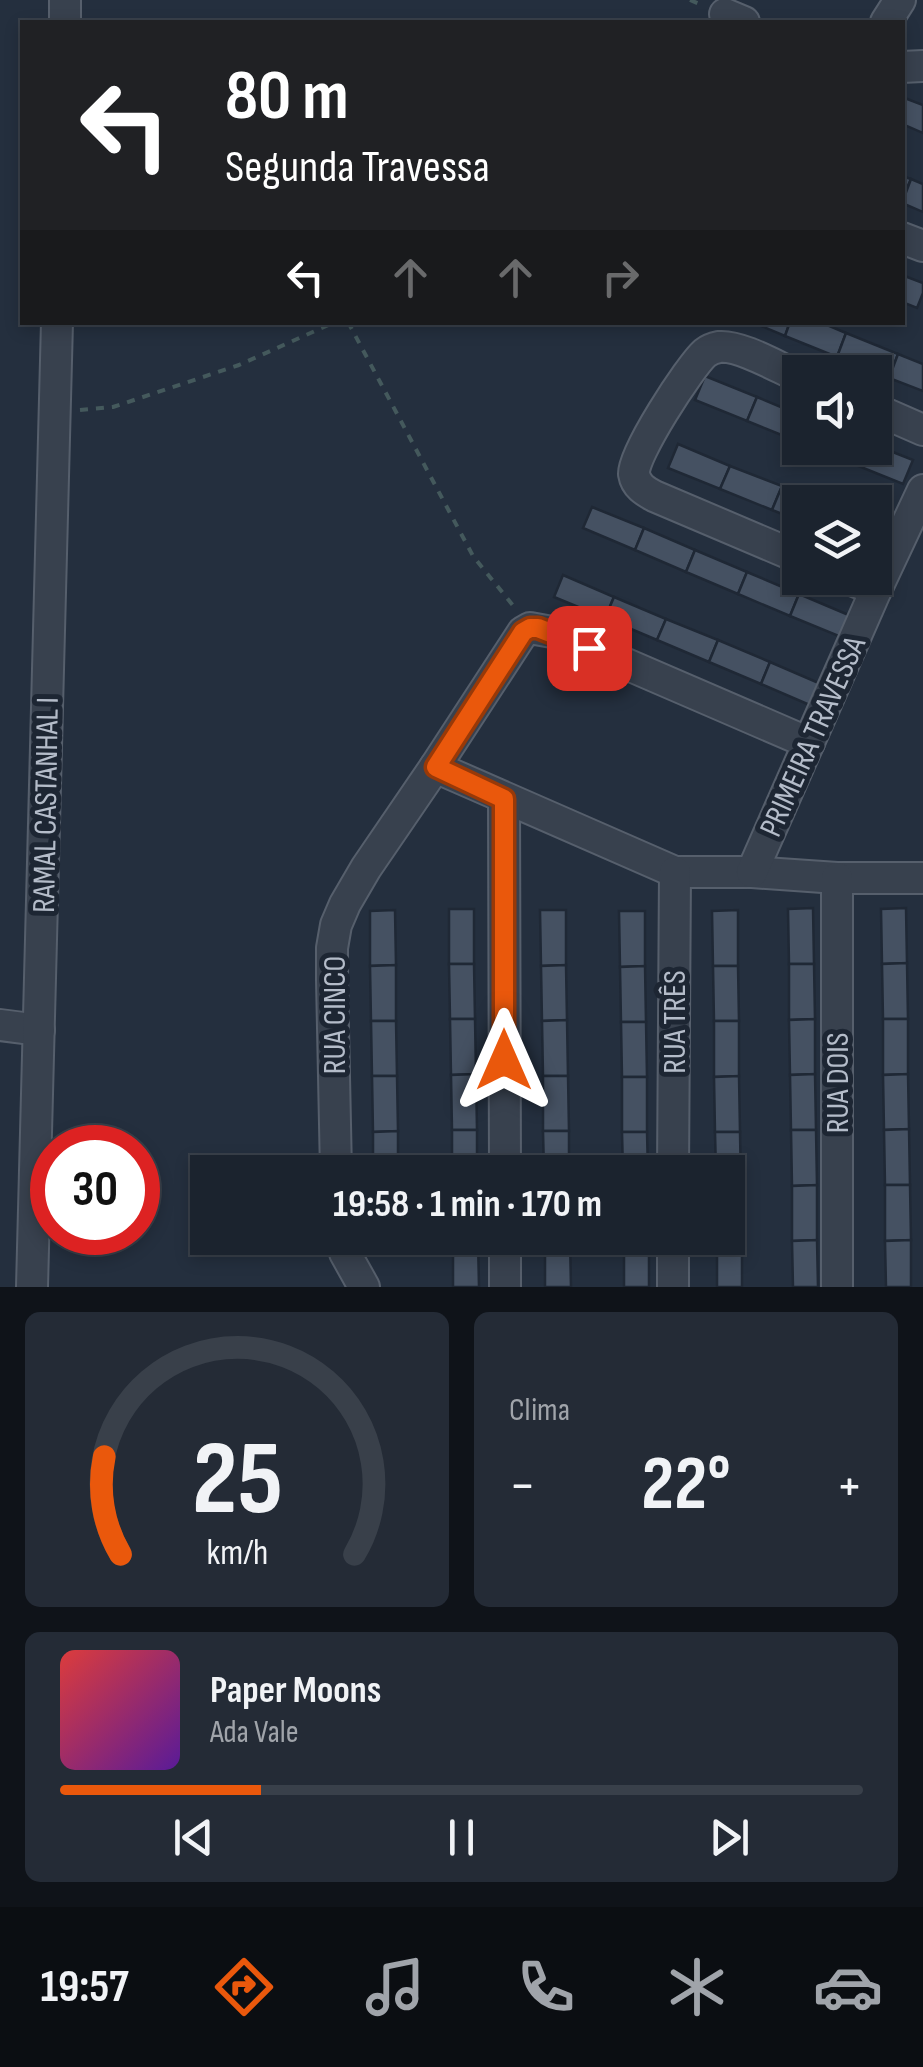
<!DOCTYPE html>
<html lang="pt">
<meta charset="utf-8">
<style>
body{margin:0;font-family:"Sofia Sans Condensed",sans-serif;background:#242b36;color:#f1f3f6;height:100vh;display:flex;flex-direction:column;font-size:38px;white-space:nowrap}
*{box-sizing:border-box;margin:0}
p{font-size:32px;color:#a0a4aa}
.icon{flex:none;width:55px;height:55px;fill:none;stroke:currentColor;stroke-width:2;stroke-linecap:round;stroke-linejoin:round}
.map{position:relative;height:1287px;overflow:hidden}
.sheet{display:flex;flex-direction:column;gap:25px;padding:25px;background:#0f1319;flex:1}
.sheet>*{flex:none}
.hud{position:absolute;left:20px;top:20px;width:885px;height:305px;border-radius:0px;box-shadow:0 5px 15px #0003,0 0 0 2px #39404a;background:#202124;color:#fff;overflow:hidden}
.controls{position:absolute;left:782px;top:355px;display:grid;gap:20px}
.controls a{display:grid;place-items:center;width:110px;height:110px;border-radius:0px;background:#1b232e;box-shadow:0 5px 15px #0003,0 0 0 2px #39404a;font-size:50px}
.speed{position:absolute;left:30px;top:1125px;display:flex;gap:20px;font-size:50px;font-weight:700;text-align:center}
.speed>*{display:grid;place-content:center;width:130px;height:130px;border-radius:50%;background:#1b232e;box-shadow:0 5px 15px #0003,0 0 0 2px #39404a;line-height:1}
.speed .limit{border:15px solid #d22;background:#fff;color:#111}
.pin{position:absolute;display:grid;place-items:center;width:85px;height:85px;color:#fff;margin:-42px;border-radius:20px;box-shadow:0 5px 15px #0006}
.me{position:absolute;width:110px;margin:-55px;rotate:0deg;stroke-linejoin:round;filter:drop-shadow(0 0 8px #0008)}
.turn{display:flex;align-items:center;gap:35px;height:210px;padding:0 40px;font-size:45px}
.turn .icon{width:130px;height:130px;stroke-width:2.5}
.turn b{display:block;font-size:70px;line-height:85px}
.lanes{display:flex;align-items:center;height:95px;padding:0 40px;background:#0003;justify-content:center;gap:50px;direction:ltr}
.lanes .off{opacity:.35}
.big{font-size:75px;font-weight:700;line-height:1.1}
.sheet .widget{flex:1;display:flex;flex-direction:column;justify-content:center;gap:15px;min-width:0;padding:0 35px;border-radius:15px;background:#242b36}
.sheet .dial{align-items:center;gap:0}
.dial svg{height:260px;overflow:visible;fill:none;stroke:#39404a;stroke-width:7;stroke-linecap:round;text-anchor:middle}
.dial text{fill:#f1f3f6;stroke:none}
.song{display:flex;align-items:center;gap:30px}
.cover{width:120px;height:120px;border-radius:15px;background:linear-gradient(135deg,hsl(0 70% 55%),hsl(270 70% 35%))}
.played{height:10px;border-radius:5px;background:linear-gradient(90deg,#ea580c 25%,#39404a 25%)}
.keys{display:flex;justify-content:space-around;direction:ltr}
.heat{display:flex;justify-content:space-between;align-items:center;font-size:55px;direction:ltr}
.sheet .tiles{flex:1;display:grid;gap:25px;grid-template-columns:1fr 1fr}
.widget:last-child{grid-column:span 2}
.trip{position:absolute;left:190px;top:1155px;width:555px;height:100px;border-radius:0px;background:#1b232e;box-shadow:0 5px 15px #0003,0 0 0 2px #39404a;font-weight:700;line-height:100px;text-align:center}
.tab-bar{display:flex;height:160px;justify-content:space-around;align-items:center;background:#0b0e12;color:#a0a4aa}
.tab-bar .icon{width:70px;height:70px}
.tab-bar .current{color:#ea580c}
.tab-bar b{font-size:45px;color:#f1f3f6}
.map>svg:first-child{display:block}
.building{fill:#455162;stroke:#1f2835;stroke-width:2.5}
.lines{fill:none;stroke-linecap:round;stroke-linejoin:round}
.minor-casing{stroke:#565f6c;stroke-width:34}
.path{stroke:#44595c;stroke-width:4;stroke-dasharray:8 8;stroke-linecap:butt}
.minor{stroke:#38414e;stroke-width:30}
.route-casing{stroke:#983908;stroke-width:25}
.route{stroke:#ea580c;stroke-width:18}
.labels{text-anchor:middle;stroke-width:10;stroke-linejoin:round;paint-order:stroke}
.street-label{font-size:32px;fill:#b4bcc9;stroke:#1d2633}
</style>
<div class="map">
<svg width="923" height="1287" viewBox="0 0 923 1287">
<rect width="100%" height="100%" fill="#242f3e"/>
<g class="building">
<path d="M 902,97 L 923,105 L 923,133 L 902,124 Z"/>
<path d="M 902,176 L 911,179 L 902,199 Z"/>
<path d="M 911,179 L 923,184 L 923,212 L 902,203 Z"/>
<path d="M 902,275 L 923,283 L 923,293 L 917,308 L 902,302 Z"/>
<path d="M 752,322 L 790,322 L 785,336 Z"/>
<path d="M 790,322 L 820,322 L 846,333 L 837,357 L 785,336 Z"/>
<path d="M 846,333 L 898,354 L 889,378 L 837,357 Z"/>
<path d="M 898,354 L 923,364 L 923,391 L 889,378 Z"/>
<path d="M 705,376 L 757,397 L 747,421 L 695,400 Z"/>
<path d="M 757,397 L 800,415 L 799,442 L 747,421 Z"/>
<path d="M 678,444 L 730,466 L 720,489 L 668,468 Z"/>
<path d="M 875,445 L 913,460 L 903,484 L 851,463 L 857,448 L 875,448 Z"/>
<path d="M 814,448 L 857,448 L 851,463 Z"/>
<path d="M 730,466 L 782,486 L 772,510 L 720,489 Z"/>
<path d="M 782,486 L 822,502 L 800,502 L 800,521 L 772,510 Z"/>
<path d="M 592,507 L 644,528 L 635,550 L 583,528 Z"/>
<path d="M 875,524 L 886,528 L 876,552 L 875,551 Z"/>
<path d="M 644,528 L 695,550 L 686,572 L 635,550 Z"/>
<path d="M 695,550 L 747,572 L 738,594 L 686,572 Z"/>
<path d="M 747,572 L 799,594 L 790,616 L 738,594 Z"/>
<path d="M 563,575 L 614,597 L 605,618 L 554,597 Z"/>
<path d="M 799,594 L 851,616 L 841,637 L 790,616 Z"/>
<path d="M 614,597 L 666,619 L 657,640 L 605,618 Z"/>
<path d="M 666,619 L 718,640 L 709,662 L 657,640 Z"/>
<path d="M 718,640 L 770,662 L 761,684 L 709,662 Z"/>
<path d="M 770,662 L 821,684 L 812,706 L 761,684 Z"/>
<path d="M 813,908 L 814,964 L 789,964 L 788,909 Z"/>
<path d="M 906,908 L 907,963 L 882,964 L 881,909 Z"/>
<rect x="449" y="909" width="25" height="55"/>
<path d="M 395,910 L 396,965 L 370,966 L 370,911 Z"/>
<path d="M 540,910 L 566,910 L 566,965 L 541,966 Z"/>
<path d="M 738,910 L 738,966 L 713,966 L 712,911 Z"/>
<path d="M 619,911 L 645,911 L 645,966 L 620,967 Z"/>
<path d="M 907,963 L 908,1019 L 883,1019 L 882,964 Z"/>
<path d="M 449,964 L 474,964 L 475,1019 L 450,1019 Z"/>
<path d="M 789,964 L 814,964 L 815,1019 L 789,1020 Z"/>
<path d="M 396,965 L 396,1021 L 371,1021 L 370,966 Z"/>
<path d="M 566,965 L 567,1020 L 542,1021 L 541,966 Z"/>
<path d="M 645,966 L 646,1022 L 621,1022 L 620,967 Z"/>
<path d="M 713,966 L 738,966 L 739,1021 L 714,1021 Z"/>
<path d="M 450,1019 L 475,1019 L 476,1074 L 451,1075 Z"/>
<path d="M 815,1019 L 815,1074 L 790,1075 L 789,1020 Z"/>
<path d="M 883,1019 L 908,1019 L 908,1074 L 883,1075 Z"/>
<path d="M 567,1020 L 568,1076 L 543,1076 L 542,1021 Z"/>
<path d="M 371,1021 L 396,1021 L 397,1076 L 372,1076 Z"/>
<path d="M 714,1021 L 739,1021 L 739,1076 L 714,1077 Z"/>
<path d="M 621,1022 L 646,1022 L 647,1077 L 622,1077 Z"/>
<path d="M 476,1074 L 477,1130 L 452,1130 L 451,1075 Z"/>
<path d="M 815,1074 L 816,1130 L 791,1130 L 790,1075 Z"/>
<path d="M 908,1074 L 909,1129 L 884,1130 L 883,1075 Z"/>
<path d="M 372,1076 L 397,1076 L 398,1131 L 373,1132 Z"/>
<path d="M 543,1076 L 568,1076 L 569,1131 L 543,1131 Z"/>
<path d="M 739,1076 L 740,1132 L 715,1132 L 714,1077 Z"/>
<rect x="622" y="1077" width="25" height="55"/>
<path d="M 909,1129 L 910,1185 L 885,1185 L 884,1130 Z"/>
<rect x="452" y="1130" width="25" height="42"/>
<path d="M 791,1130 L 816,1130 L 817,1185 L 792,1186 Z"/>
<path d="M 398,1131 L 398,1172 L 373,1172 L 373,1132 Z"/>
<path d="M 543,1131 L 569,1131 L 569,1172 L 544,1172 Z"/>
<path d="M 622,1132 L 647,1132 L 648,1172 L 623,1172 Z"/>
<path d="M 715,1132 L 740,1132 L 741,1187 L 728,1187 L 728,1172 L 716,1172 Z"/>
<path d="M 817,1185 L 817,1240 L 792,1241 L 792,1186 Z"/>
<path d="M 885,1185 L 910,1185 L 911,1240 L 885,1241 Z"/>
<path d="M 728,1187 L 741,1187 L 742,1242 L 717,1242 L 717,1238 L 728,1238 Z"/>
<rect x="374" y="1238" width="25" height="4"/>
<path d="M 545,1238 L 570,1238 L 570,1241 L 545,1242 Z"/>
<path d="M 624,1238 L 649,1238 L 649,1242 L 624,1243 Z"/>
<path d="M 478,1240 L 479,1287 L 453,1287 L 453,1241 Z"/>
<path d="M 817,1240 L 818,1287 L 793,1287 L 792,1241 Z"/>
<path d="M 911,1240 L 911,1287 L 886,1287 L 885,1241 Z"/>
<path d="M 570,1241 L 571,1287 L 545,1287 L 545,1242 Z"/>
<path d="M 649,1242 L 649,1287 L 624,1287 L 624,1243 Z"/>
<rect x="717" y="1242" width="25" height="45"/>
</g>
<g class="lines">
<g class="minor-casing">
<g id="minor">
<path d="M 725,14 L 744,22"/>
<path d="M 65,22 L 65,0"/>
<path d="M 886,22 L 900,0"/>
<path d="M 902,67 L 923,66"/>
<path d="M 902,238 L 923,246"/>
<path d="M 800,377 C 779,368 741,345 719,347 C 714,348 710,349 705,353 C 690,366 631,457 634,474 C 636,486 645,491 654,496 L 800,558"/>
<path d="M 875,409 L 923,430"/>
<path d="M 847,578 L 876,590"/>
<path d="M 435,767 L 675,872 L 752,872 L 837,878 L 923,878"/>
<path d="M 504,799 L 505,1172"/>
<path d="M 752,872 L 876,590 L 923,490"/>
<path d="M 837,878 L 837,1287"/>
<path d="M 0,1025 L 39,1030"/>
<path d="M 336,1172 L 332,980 L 332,948 L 336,925 L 345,904 L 366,868 L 435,767 L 523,632 L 530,628 L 552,632 L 809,743"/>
<path d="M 673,1172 L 675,872"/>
<path d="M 342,1238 L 345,1253 L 364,1287"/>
<path d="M 505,1238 L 505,1287"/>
<path d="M 32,1287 L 57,322"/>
<path d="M 673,1287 L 673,1238"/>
</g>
</g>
<g class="path">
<path d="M 690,0 L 702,5"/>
<path d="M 348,322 L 473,556 L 515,608"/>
<path d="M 80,410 L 113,407 L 239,365 L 335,322"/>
</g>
<use href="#minor" class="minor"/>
</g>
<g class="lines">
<g class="route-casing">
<path id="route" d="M 504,1060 L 504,799 L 436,767 L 523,632 L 530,628 L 538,628 L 589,648"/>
</g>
<use href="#route" class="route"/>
</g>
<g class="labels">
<g class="street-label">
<text transform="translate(812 736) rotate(-66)" y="11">PRIMEIRA TRAVESSA</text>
<text transform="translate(45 805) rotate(-89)" y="11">RAMAL CASTANHAL I</text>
<text transform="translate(334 1015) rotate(-90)" y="11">RUA CINCO</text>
<text transform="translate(674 1022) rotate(-90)" y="11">RUA TRÊS</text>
<text transform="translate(837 1083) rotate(-90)" y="11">RUA DOIS</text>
</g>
</g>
</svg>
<div class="controls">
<a><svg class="icon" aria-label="sound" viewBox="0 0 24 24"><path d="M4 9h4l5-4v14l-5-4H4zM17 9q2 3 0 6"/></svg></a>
<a><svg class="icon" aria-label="layers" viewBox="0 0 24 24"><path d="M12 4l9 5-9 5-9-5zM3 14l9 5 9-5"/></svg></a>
</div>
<div class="speed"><div class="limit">30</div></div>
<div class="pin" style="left:589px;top:648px;background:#d93025"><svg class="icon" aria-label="arrive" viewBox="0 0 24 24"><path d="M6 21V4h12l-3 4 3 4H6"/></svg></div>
<svg class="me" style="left:504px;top:1060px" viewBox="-20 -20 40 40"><path d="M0-17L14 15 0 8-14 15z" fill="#ea580c" stroke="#fff" stroke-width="4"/></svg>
<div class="trip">19:58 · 1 min · 170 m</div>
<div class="hud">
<div class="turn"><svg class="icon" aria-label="left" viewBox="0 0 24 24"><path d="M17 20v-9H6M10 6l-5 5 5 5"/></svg><div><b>80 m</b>Segunda Travessa</div></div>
<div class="lanes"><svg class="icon" aria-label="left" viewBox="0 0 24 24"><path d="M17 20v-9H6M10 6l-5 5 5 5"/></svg><svg class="icon off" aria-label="ahead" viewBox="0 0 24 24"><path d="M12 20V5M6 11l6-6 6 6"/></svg><svg class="icon off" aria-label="ahead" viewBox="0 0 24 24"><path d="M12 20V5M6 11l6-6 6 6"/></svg><svg class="icon off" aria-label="right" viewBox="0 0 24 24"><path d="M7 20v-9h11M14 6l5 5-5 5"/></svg></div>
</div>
</div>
<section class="sheet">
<div class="tiles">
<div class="widget dial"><svg viewBox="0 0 100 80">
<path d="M14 69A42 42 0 1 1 86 69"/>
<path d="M14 69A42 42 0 0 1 9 39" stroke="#ea580c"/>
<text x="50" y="56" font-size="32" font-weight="700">25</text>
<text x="50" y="72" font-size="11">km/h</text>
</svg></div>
<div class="widget"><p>Clima</p>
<div class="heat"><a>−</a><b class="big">22°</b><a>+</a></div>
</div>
<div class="widget">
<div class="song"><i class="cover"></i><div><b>Paper Moons</b><p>Ada Vale</p></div></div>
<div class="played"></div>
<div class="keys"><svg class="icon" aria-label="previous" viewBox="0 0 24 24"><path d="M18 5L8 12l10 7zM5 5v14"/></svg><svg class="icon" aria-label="pause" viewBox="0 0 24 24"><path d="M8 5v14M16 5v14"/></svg><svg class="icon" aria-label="next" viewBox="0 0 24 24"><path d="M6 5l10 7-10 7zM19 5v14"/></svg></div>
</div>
</div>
</section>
<nav class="tab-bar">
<b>19:57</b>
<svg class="icon current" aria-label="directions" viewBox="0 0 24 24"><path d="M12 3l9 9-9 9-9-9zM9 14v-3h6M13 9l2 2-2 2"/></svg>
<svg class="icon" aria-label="music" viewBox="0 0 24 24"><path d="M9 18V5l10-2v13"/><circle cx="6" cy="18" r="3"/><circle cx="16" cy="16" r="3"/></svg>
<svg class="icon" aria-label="phone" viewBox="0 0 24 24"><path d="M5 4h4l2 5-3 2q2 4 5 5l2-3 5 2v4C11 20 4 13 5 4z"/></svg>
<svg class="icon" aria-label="climate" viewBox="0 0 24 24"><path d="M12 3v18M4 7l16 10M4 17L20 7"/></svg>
<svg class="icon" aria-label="car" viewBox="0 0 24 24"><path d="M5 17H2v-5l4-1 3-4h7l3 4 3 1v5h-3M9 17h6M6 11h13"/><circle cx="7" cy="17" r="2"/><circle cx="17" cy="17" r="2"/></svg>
</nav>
